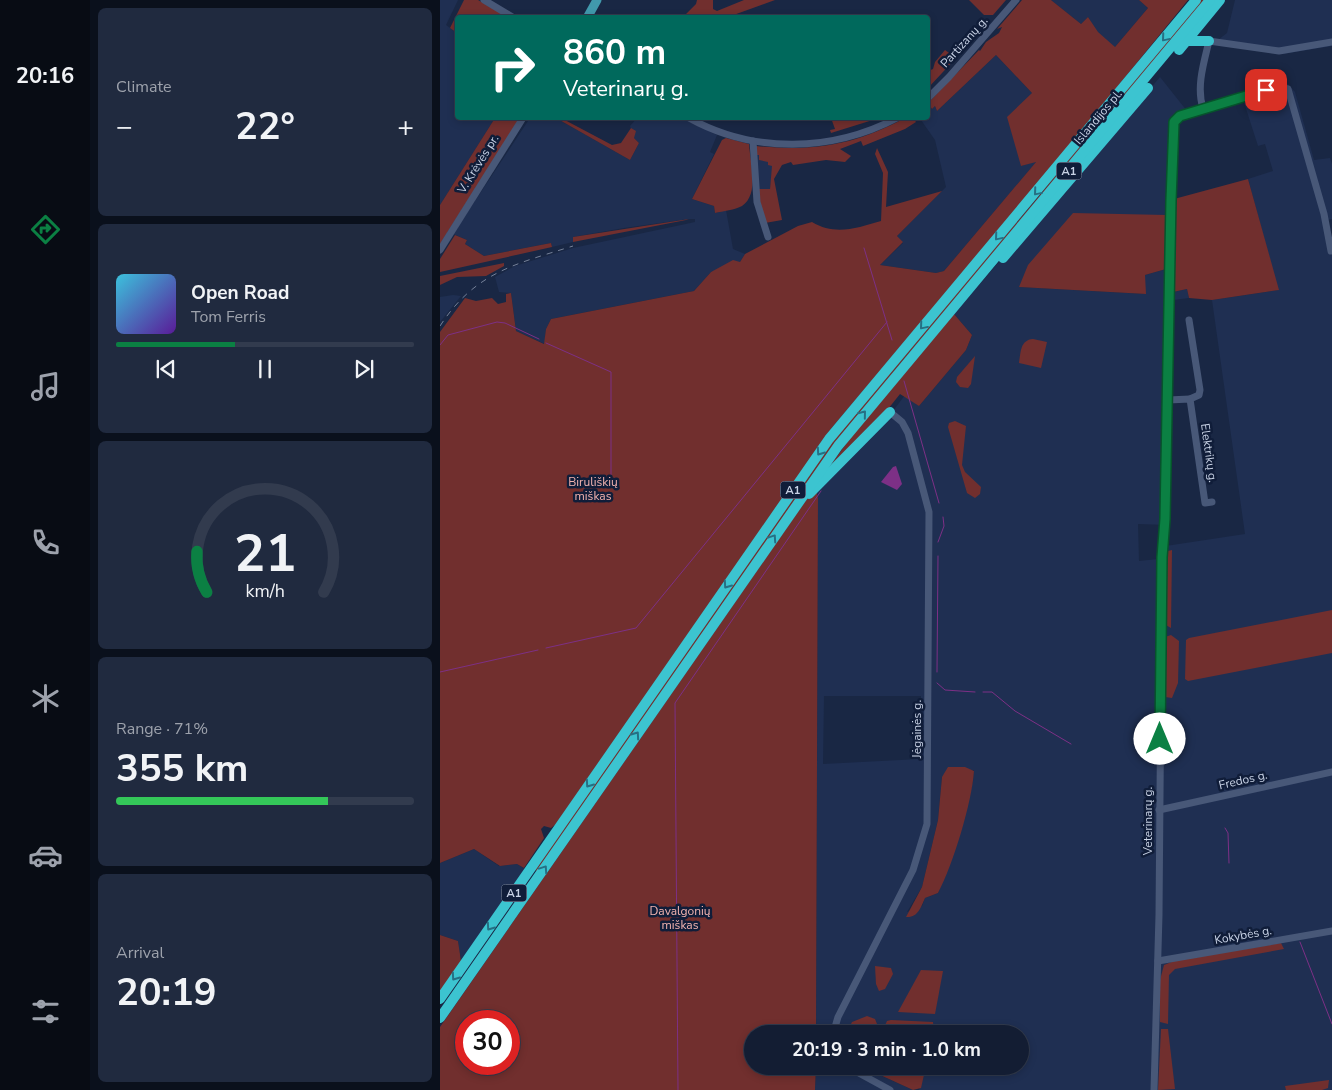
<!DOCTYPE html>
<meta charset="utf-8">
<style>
body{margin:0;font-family:"Nunito Sans",sans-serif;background:#202a3f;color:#f1f3f6;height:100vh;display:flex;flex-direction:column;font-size:19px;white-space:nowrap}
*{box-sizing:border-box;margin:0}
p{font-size:16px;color:#9da2ac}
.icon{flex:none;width:28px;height:28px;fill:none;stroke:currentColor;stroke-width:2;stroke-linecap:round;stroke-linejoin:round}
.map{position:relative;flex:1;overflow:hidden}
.drawer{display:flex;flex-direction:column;gap:8px;padding:8px;background:#0a101c;width:350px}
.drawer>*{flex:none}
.guide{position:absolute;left:15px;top:15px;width:475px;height:105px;border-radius:5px;box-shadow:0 2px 8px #0003,0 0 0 1px #323b4e;background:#00695c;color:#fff;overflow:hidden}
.speed{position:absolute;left:15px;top:1010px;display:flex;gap:10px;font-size:25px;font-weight:700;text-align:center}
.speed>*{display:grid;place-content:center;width:65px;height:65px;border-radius:50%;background:#131d33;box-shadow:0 2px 8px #0003,0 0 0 1px #323b4e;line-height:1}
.speed .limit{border:8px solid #d22;background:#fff;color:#111}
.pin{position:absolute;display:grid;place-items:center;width:42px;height:42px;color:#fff;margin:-21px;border-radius:10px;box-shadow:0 2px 8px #0006}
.me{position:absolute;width:55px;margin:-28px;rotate:0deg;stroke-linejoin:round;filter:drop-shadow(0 0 4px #0008)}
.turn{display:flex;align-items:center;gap:18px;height:105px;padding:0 25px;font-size:22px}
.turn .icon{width:65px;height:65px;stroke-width:2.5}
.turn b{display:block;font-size:35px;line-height:42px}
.big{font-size:38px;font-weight:700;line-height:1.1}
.drawer .widget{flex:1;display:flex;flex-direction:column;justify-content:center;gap:8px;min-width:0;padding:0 18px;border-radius:8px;background:#202a3f}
.drawer .dial{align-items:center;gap:0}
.dial svg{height:130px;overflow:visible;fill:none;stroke:#323b4e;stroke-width:7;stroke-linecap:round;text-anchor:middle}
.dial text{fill:#f1f3f6;stroke:none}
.song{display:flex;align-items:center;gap:15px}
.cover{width:60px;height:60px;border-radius:8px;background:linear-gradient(135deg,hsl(190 70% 55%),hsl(270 70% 35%))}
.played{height:5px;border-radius:2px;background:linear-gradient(90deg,#0b8043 40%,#323b4e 40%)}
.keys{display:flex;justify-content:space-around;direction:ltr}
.heat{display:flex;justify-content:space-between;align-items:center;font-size:28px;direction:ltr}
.charge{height:8px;border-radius:4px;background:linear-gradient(90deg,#34c759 71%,#323b4e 0)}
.trip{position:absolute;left:304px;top:1025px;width:285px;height:50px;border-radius:25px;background:#131d33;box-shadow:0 2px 8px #0003,0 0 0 1px #323b4e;font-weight:700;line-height:50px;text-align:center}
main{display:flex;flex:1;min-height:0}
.tabs{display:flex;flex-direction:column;width:90px;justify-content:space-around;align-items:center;background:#080c14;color:#9da2ac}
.tabs .icon{width:35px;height:35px}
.tabs .active{color:#0b8043}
.tabs b{font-size:22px;color:#f1f3f6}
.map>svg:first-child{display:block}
.built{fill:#1f2f52;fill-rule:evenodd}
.green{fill:#712f2e;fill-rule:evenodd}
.water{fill:#7d3086}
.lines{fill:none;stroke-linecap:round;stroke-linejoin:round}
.stream{stroke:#7d3086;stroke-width:1}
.minor{stroke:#485878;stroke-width:7}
.major{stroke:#4199ad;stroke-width:9}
.highway{stroke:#3cc4d0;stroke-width:10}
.rail{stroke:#758199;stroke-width:1;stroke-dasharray:6 6;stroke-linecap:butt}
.oneway{stroke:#267084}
.route-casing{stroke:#07532c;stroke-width:12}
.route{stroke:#0b8043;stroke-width:9}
.labels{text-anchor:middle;stroke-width:5;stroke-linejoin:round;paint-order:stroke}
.shield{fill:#101d39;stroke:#919cb1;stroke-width:1}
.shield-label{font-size:11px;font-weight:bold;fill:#c8d2e5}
.street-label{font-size:12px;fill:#c8d2e5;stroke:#101d39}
.park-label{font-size:12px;fill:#f2b3af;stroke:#101d39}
</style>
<main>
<nav class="tabs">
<b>20:16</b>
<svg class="icon active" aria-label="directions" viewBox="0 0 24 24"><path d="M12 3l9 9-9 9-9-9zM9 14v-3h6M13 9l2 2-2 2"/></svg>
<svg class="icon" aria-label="music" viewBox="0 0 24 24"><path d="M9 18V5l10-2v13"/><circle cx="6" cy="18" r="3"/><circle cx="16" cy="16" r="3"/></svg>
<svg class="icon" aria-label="phone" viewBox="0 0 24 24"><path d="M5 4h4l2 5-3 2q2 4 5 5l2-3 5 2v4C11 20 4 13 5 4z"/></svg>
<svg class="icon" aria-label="climate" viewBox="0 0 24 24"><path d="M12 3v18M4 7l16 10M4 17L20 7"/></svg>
<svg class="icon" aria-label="car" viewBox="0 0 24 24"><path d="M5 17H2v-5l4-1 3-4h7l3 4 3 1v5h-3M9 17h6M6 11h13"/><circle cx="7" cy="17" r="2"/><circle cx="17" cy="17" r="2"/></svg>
<svg class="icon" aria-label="filters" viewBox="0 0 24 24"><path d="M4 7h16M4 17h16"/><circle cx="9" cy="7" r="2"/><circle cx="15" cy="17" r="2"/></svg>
</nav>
<section class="drawer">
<div class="widget"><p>Climate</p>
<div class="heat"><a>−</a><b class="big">22°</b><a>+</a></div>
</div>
<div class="widget">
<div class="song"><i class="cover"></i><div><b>Open Road</b><p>Tom Ferris</p></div></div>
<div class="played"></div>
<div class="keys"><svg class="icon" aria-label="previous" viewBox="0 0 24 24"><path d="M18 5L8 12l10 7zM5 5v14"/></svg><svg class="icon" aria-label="pause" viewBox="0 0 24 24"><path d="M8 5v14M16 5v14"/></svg><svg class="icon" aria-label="next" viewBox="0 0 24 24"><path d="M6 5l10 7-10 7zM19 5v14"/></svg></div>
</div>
<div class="widget dial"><svg viewBox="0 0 100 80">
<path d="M14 69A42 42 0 1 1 86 69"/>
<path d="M14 69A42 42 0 0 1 8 44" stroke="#0b8043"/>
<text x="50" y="56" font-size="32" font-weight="700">21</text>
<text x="50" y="72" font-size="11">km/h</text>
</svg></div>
<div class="widget"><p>Range · 71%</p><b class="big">355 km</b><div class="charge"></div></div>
<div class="widget"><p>Arrival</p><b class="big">20:19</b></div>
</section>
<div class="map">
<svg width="892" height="1090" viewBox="0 0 892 1090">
<rect width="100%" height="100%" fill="#192744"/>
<g class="built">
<path d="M 0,0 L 18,0 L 6,25 L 17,33 L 18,118 L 55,118 L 0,205 Z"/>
<path d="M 611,0 L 699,0 L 708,8 L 670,53 L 648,17 L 641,24 Z"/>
<path d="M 795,0 L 892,0 L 892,46 L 843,54 L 774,43 L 787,33 Z"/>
<path d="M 556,55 L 592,93 L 581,166 L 597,161 L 504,271 L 496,273 L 440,265 L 463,243 L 457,236 L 506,187 L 495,140 L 481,120 L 491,116 L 488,112 L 488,104 L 492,109 L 495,106 L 497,111 Z"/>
<path d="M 720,77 L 747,111 L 737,115 L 730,124 L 733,292 L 747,289 L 749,298 L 733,300 L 727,525 L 698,524 L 699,561 L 718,559 L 719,547 L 805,534 L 772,300 L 838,290 L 808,179 L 833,171 L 825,144 L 818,146 L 801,93 L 844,82 L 848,84 L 855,92 L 874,160 L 890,158 L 892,164 L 892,219 L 886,220 L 892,253 L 892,1090 L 479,1090 L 486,1066 L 580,1066 L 580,1034 L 494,1034 L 495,1026 L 447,1022 L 441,1034 L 433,1034 L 434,1031 L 376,1034 L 378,498 L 376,490 L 441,427 L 465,395 L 479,406 L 526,350 L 532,335 L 514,314 L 607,206 L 626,193 L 629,185 ZM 726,269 L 705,275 L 705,294 L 580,287 ZM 384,696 L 481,696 L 480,759 L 383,764 ZM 534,770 L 533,781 L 519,837 L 498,893 L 485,898 L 482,906 L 467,912 L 482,887 L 498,820 L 502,777 Z"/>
<path d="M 90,118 L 116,118 L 190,160 L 199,143 L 194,138 L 190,126 L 197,118 L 242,118 L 277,135 L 270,152 L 274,154 L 252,199 L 274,206 L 275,213 L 286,210 L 293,249 L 305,254 L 300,262 L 271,272 L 254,291 L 111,319 L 106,329 L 105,344 L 76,331 L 71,293 L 59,292 L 55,277 L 75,266 L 133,248 L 255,222 L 255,219 L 249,219 L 184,228 L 133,237 L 133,242 L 112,247 L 111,243 L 44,256 L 25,244 L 27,240 L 13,234 Z"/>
<path d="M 314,155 L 319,155 L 333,166 L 330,189 L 317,189 Z"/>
<path d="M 13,295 L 21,296 L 0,322 L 0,297 Z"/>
<path d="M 34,849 L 59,866 L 77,864 L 85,869 L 21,961 L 18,941 L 0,935 L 0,863 Z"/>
<path d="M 376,1066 L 427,1066 L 427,1069 L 473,1090 L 375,1090 Z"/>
</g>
<g class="green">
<path d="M 24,0 L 38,0 L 68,17 L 18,18 L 17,33 L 10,28 Z"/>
<path d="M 257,0 L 273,0 L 273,9 L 277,11 L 304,0 L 335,0 L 288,17 L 243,17 L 256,4 Z"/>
<path d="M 529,0 L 566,0 L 553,15 L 544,15 Z"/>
<path d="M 582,0 L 611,0 L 641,24 L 648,17 L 658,32 L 675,47 L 708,8 L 699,0 L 748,0 L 620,157 L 390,430 L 116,824 L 111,828 L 104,826 L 101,829 L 104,838 L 84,868 L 77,864 L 60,866 L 34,849 L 0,863 L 0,332 L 25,298 L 36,301 L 52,298 L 58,304 L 66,302 L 66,294 L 71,293 L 76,331 L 104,344 L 106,329 L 111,319 L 254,291 L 271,272 L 293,260 L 300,262 L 305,254 L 358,226 L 372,222 C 395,236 417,228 441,221 L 443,173 L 435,154 L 437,148 L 448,172 L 446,207 L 502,191 L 457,236 L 463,242 L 440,265 L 496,273 L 504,271 L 596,162 L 581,166 L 567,117 L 592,93 L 556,55 L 497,111 L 495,106 L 492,109 L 488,103 L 539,50 L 540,51 L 546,42 L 559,33 L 562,27 L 557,29 Z"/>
<path d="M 759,0 L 767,0 L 455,370 L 98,872 L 94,869 L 399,431 L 594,202 Z"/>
<path d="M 505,50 L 516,58 L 488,88 L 488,71 L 493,69 L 495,62 Z"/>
<path d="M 55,118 L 80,118 L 0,244 L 0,205 Z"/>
<path d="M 116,118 L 121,118 L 172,145 L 181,143 L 191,128 L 196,131 L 194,138 L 199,143 L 190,160 Z"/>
<path d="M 391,118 L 402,118 L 403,121 L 414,118 L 436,119 L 391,133 L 390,130 L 395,129 Z"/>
<path d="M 465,118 L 473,118 L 476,122 L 465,129 L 423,146 L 421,141 L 400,149 L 411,156 L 405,162 L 386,160 L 353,165 L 351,162 L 342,165 L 334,179 L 342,220 L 325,223 L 317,189 L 330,189 L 332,166 L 328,165 L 328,162 L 319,160 L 319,155 L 314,155 L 316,146 C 373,152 415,145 465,118 Z"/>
<path d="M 286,138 L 309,144 C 310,162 320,194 302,206 C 295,210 283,211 275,213 L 274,206 L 252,199 L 282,140 Z"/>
<path d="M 808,179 L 839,290 L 772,300 L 749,298 L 747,289 L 733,292 L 734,199 Z"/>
<path d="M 633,213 L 727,215 L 726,269 L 705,275 L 706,294 L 579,287 L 588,265 Z"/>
<path d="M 249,219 L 246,220 L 133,242 L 133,237 Z"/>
<path d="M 15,235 L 27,240 L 25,244 L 44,256 L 111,243 L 112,247 L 0,272 L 0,259 Z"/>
<path d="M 64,263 L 64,266 L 46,276 L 17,277 L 0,285 L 0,276 Z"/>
<path d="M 514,314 L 532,335 L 526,350 L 479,406 L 460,394 L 444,414 L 380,480 L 411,437 Z"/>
<path d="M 593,339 L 607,342 L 601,368 L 579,363 C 581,352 580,340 593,339 Z"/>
<path d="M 535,356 L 531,384 L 528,388 L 520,387 L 516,382 L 517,377 Z"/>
<path d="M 515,421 L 526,426 L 522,465 L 525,472 L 541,487 L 540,494 L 535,498 L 527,493 L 508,427 L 509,423 Z"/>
<path d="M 376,490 L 378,498 L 376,1034 L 312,1034 L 312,1066 L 376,1066 L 375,1090 L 0,1090 L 0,1027 L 366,500 ZM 26,1021 L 69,1021 L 69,1064 L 26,1064 Z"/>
<path d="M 732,550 L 731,628 L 724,624 L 726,555 L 728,551 Z"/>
<path d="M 892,610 L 892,653 L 748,681 L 745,679 L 746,640 L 749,638 Z"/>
<path d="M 731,635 L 739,641 L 738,683 L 732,698 L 725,697 L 725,637 Z"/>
<path d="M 508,767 L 525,767 L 534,771 C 532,802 513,865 498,893 L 485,898 C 481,907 478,918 466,917 L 482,887 L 498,820 L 502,777 Z"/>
<path d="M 0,935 L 18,941 L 21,961 L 0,992 Z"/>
<path d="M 841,943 L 844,949 L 735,969 L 729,975 L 728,1024 L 720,1022 L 720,980 L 724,965 L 734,961 Z"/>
<path d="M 435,966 L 451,968 L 453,974 L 445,989 L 439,991 L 436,984 Z"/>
<path d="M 481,970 L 503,971 L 495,1014 L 458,1012 Z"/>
<path d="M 427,1016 L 435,1019 L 437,1024 L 433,1034 L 406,1034 L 412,1022 Z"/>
<path d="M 451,1020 L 493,1022 L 494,1034 L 441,1034 L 447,1021 Z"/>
<path d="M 721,1029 L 728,1029 L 735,1089 L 718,1090 Z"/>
<path d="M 427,1066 L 486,1066 L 481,1088 L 473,1090 L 427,1069 Z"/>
<path d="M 889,1080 L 888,1088 L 882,1090 L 846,1090 L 845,1086 Z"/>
</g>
<path class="water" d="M 456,466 L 462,484 L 457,490 L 441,482 L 453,467 Z"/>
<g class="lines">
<g class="stream">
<path d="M 424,248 L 452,340"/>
<path d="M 106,343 L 171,372 L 171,480"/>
<path d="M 0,345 L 8,335 L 57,322 L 65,323 L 99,339"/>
<path d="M 464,381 L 499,503"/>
<path d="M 498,542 L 504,526 L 503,517"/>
<path d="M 106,648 L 196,628 L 447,322"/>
<path d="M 0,672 L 98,650"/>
<path d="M 497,672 L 498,556"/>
<path d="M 497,683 L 505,690 L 535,692"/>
<path d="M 543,692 L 552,692 L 575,711 L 631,744"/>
<path d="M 785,828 L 788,833 L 789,863"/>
<path d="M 860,942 L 892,1024"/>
<path d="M 238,1090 L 235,703 L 381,491"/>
</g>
<g class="minor">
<path d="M 44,0 L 74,18"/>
<path d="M 488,98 L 509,77 L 576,0"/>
<path d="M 763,108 C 756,87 764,62 769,41 L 839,51 L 892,42"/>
<path d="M 249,118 C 314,154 392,152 457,118"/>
<path d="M 313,141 L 317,202 L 328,237"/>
<path d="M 0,250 L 83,118"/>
<path d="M 749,320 L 760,390 L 759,395 L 750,399"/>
<path d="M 728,400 L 750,399 L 765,503 L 772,502"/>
<path d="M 719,810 L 892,772"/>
<path d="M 718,961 L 892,931"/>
<path d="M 393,1034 L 398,1017 L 473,870 L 487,824 L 489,512 L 468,433 L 462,422 L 450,412"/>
<path d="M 406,1066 L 450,1090"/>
<path d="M 714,1090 L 719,915 L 722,557 L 725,519 L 731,200 L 735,122 L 740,116 L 840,87 L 848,89 L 884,214 L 891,251"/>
</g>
<path class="major" d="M 147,18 L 157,0"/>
<g class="highway">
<path d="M 746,41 L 769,41"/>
<path d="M 739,50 L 780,0"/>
<path d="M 563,258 L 708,88"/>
<path d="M 369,494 L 450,412"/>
<path d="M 0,999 L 389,439 L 756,0"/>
<path d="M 0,1018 L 398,446 L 770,0"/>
</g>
<path class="rail" d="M 0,326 C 35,272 76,264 133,246"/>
</g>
<defs><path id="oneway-chevron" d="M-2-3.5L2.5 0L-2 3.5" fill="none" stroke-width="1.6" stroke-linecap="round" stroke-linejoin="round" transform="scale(1.25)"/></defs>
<g class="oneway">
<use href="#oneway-chevron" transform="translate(725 38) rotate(130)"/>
<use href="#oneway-chevron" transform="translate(597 192) rotate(130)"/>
<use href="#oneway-chevron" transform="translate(558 237) rotate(130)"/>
<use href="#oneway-chevron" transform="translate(483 326) rotate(130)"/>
<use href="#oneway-chevron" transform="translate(423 414) rotate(-51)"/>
<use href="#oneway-chevron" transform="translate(380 452) rotate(125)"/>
<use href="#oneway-chevron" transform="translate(333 538) rotate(-56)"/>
<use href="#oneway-chevron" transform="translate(287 585) rotate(125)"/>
<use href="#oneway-chevron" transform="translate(196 735) rotate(-55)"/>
<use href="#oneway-chevron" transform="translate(149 784) rotate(125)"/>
<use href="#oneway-chevron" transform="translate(104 869) rotate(-56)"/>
<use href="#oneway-chevron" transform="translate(50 927) rotate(125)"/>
<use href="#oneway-chevron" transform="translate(15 977) rotate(125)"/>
</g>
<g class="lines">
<g class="route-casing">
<path id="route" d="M 720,739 L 722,557 L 725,519 L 731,200 L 734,122 L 740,116 L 826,90"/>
</g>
<use href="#route" class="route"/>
</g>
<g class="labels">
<g class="shield">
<rect x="616.5" y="162.5" width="25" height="17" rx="4"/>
<rect x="340.5" y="481.5" width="25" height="17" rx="4"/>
<rect x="61.5" y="884.5" width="25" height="17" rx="4"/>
</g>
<g class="shield-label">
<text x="629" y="175">A1</text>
<text x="353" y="494">A1</text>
<text x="74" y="897">A1</text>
</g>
<g class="street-label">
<text transform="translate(524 42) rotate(-48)" y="4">Partizanų g.</text>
<text transform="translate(658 117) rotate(-50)" y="4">Islandijos pl.</text>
<text transform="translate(38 164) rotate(-58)" y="4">V. Krėvės pr.</text>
<text transform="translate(769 453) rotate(82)" y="4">Elektrikų g.</text>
<text transform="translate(477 729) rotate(-90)" y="4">Jėgainės g.</text>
<text transform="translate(803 780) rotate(-13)" y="4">Fredos g.</text>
<text transform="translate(708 821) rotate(-90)" y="4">Veterinarų g.</text>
<text transform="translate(803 935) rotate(-10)" y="4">Kokybės g.</text>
</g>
<g class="park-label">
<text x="153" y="486">Biruliškių<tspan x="153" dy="14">miškas</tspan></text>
<text x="240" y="915">Davalgonių<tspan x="240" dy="14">miškas</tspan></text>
</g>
</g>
</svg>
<div class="speed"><div class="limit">30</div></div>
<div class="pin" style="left:826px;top:90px;background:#d93025"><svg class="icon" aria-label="arrive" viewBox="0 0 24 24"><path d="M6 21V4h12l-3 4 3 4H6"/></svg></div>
<svg class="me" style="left:720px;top:739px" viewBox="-20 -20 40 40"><circle r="19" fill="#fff"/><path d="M0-13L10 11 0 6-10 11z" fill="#0b8043"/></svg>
<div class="trip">20:19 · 3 min · 1.0 km</div>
<div class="guide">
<div class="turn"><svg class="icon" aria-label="right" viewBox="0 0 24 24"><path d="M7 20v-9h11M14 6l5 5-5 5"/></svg><div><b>860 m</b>Veterinarų g.</div></div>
</div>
</div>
</main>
